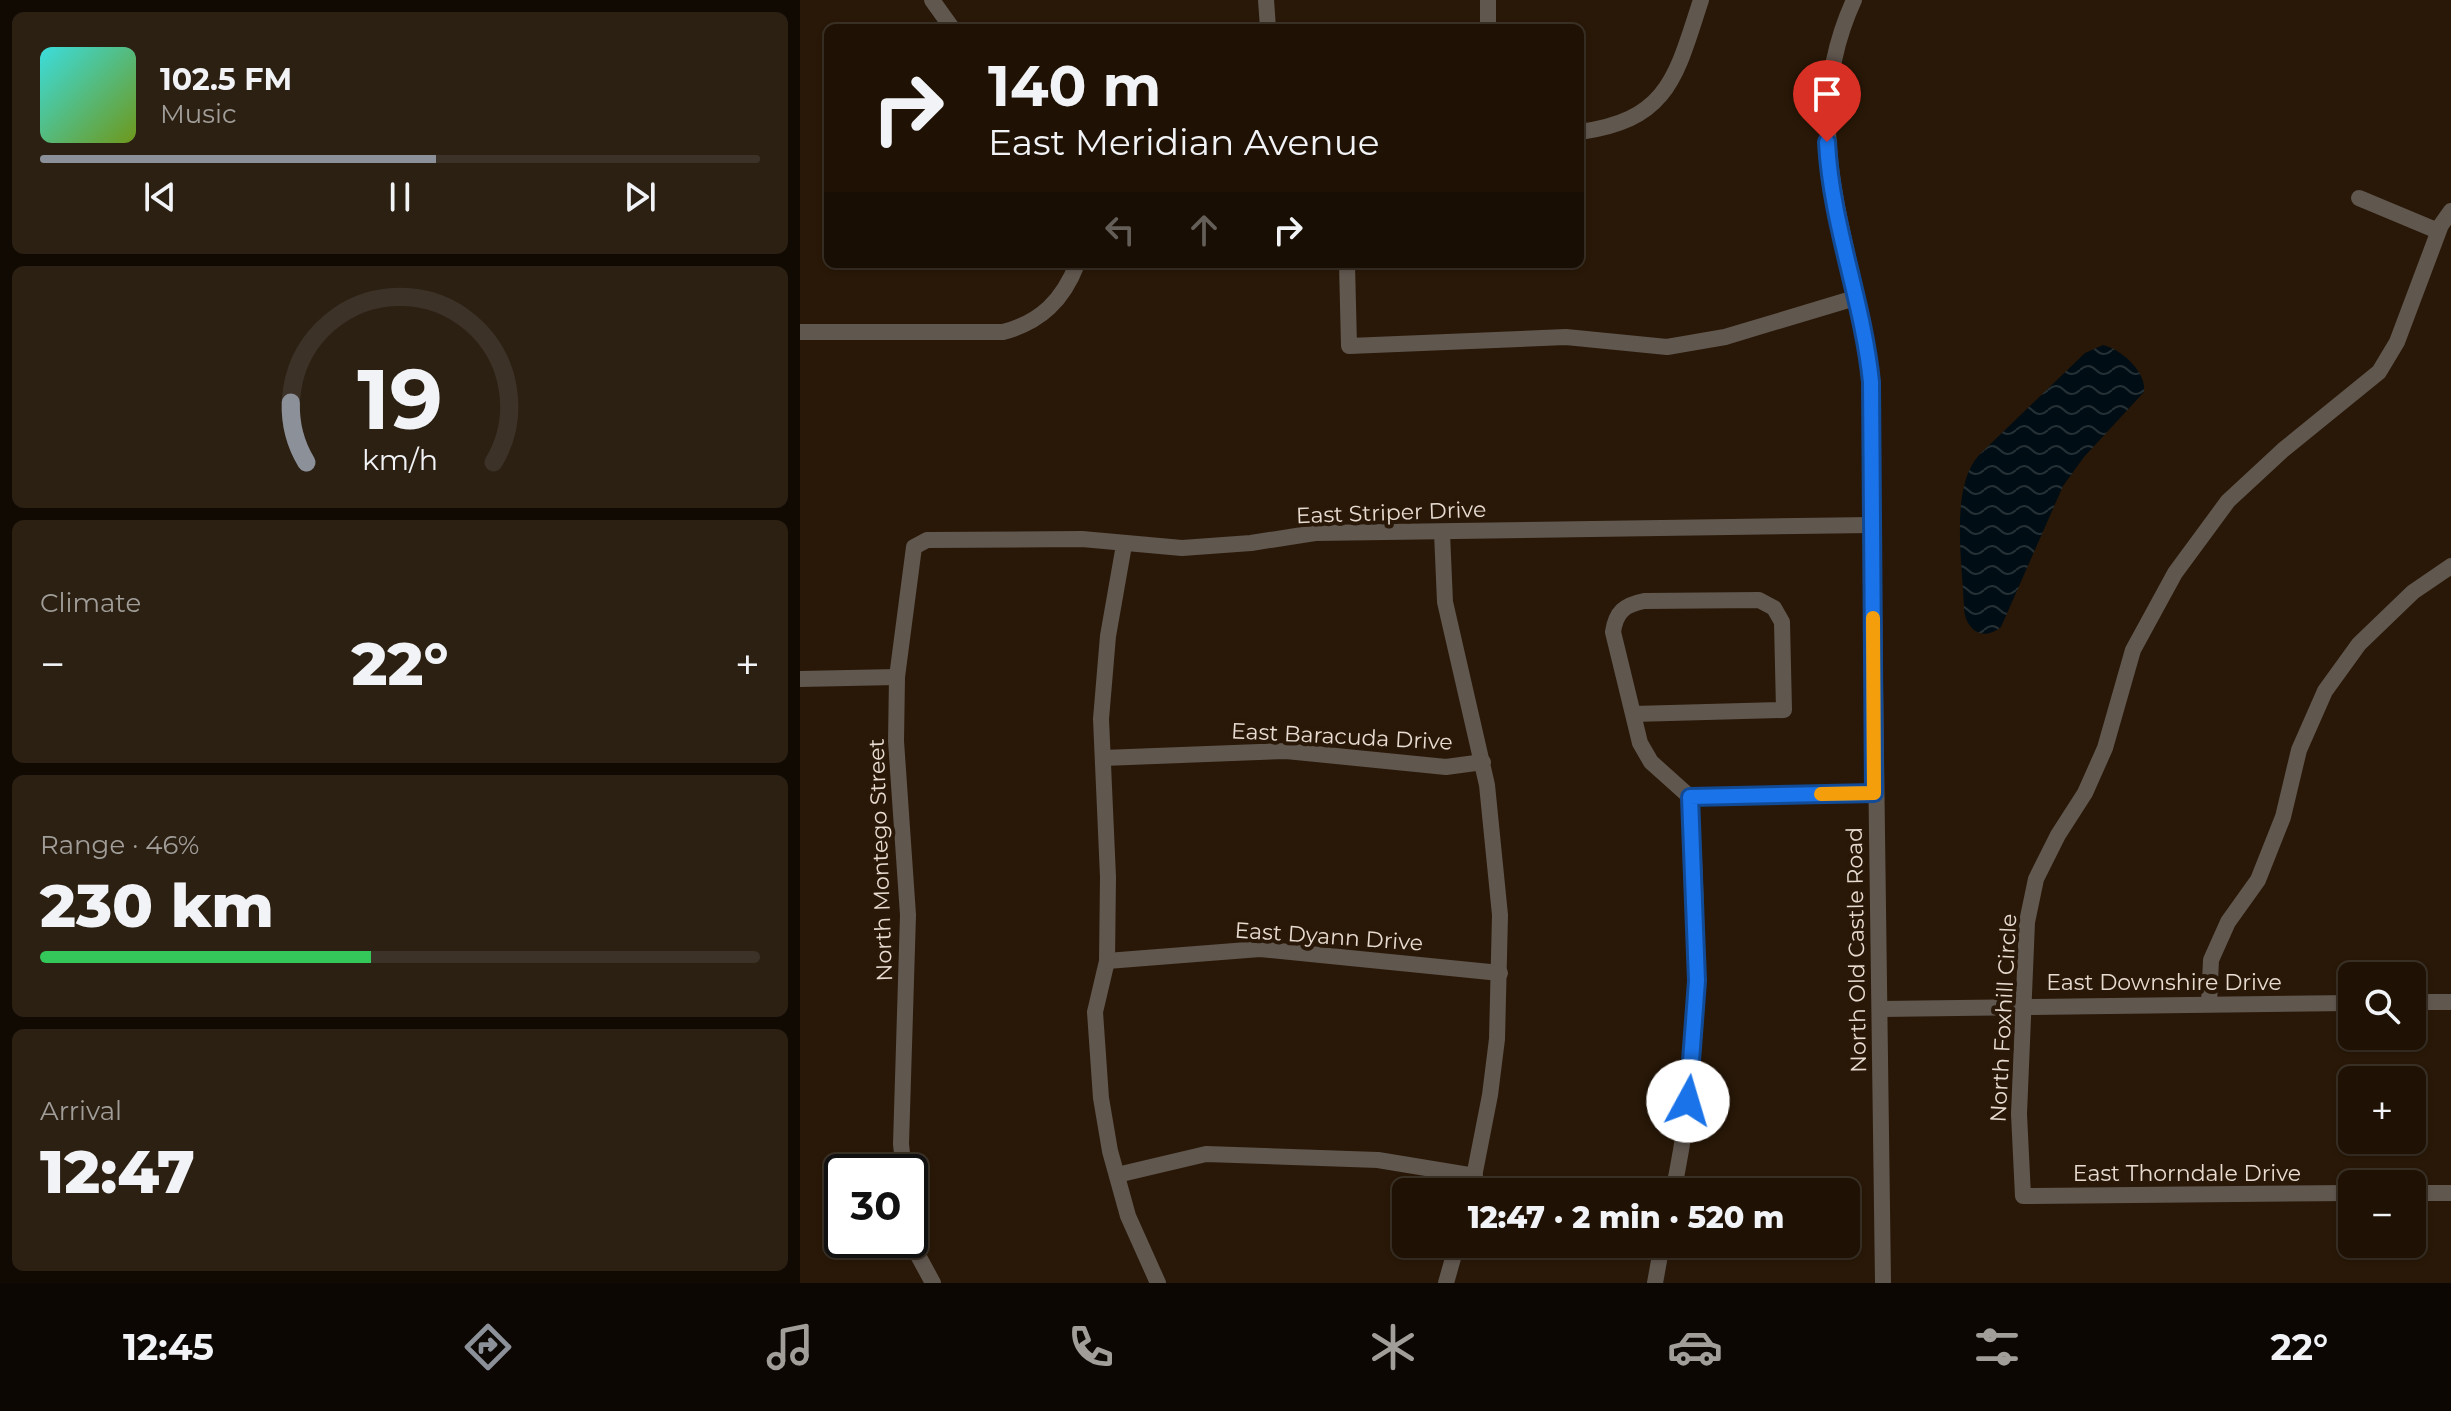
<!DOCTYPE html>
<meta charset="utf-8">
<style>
body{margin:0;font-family:Montserrat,sans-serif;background:#2c2013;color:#f1f3f6;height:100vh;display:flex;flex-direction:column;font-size:30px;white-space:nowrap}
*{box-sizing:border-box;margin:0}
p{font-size:26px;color:#a19e9a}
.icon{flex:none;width:44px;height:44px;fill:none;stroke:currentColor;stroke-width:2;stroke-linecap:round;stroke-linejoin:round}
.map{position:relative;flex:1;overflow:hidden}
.details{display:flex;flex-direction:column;gap:12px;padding:12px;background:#110a03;width:800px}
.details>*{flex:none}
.hud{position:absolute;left:24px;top:24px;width:760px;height:244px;border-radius:12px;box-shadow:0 2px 6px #0004,0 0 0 2px #3c3227;background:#1f1205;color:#f1f3f6;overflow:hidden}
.fabs{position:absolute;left:1538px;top:962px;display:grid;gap:16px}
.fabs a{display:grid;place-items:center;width:88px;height:88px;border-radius:12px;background:#1f1205;box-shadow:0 2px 6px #0004,0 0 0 2px #3c3227;font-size:40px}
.speed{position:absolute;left:24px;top:1154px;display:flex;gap:16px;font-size:40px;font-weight:700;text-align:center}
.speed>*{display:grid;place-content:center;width:104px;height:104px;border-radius:50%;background:#1f1205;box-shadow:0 2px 6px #0004,0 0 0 2px #3c3227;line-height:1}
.speed .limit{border:4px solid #111;border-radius:12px;background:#fff;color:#111}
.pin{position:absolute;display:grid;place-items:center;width:68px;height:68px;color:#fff;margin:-82px -34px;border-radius:50% 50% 50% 0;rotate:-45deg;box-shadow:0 0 8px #0007}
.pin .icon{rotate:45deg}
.me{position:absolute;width:88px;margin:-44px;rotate:6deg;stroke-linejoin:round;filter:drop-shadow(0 0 6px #0008)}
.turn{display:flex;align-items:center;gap:28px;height:168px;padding:0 32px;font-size:36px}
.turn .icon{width:104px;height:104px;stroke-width:2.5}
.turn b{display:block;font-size:56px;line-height:68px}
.lanes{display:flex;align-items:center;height:76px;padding:0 32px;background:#0003;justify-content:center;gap:40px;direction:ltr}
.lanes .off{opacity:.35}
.big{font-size:60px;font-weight:800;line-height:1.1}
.details .card{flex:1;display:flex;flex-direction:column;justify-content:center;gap:12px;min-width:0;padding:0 28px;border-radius:12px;background:#2c2013}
.details .dial{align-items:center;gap:0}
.dial svg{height:208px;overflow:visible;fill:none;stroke:#3c3227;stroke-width:7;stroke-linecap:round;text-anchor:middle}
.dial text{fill:#f1f3f6;stroke:none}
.song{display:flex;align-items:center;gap:24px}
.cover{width:96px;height:96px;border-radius:12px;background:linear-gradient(135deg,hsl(180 70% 55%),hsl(80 70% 35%))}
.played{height:8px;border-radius:4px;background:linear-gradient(90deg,#8c9099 55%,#3c3227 55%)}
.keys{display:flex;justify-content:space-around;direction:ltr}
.heat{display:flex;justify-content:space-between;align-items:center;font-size:44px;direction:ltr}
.charge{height:12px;border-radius:6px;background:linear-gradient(90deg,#34c759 46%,#3c3227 0)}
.trip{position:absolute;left:592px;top:1178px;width:468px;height:80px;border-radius:12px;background:#1f1205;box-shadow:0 2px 6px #0004,0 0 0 2px #3c3227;font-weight:800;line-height:80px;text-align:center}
.tab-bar{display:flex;height:128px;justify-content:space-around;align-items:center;background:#0c0702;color:#a19e9a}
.tab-bar .icon{width:56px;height:56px}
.tab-bar .current{color:#8c9099}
.tab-bar b{font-size:36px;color:#f1f3f6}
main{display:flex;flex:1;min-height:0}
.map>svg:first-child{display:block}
.water{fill:url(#water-waves)}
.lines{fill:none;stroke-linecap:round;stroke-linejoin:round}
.minor{stroke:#60574f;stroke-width:16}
.route-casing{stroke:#114b97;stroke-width:20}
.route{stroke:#1a73e8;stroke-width:14}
.slow{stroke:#f59e0b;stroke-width:14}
.labels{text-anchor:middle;stroke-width:8;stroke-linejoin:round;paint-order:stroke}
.street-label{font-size:22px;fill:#e8dcd2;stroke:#291807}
</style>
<main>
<section class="details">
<div class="card">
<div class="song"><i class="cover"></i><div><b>102.5 FM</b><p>Music</p></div></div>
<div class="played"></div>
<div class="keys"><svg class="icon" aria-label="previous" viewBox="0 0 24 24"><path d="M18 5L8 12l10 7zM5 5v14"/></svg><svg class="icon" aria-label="pause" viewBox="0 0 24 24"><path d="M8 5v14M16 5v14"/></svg><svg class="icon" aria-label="next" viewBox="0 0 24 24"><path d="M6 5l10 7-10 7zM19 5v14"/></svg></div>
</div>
<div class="card dial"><svg viewBox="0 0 100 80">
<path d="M14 69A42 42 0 1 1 86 69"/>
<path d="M14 69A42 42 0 0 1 8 46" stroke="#8c9099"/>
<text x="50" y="56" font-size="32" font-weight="700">19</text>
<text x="50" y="72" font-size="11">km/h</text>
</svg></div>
<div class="card"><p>Climate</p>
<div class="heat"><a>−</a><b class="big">22°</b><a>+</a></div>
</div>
<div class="card"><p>Range · 46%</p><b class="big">230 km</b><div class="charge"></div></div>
<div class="card"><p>Arrival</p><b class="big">12:47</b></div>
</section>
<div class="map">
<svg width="1651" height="1283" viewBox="0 0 1651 1283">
<defs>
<pattern id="water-waves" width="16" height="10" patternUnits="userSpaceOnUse" patternTransform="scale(2)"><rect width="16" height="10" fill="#000d14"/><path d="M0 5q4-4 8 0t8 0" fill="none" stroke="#253035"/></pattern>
</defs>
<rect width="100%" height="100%" fill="#291807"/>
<path class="water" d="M 1303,345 C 1321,349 1347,372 1344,392 L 1284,457 L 1263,486 L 1201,627 C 1183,642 1166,630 1164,609 C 1163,566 1149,488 1179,455 L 1285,353 Z"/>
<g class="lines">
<g class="minor">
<path d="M 132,0 L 152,28"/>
<path d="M 466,0 L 468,28"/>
<path d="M 1054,0 C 992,135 1058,248 1071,382 L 1083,1283"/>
<path d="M 688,28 L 688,0"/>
<path d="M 780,132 C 869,120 876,76 901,0"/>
<path d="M 1559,198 L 1638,231"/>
<path d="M 547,264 L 549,346 L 766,337 L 867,347 L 925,337 L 1055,298"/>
<path d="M 0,332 L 203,332 C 241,322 263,300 277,264"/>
<path d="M 642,533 L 645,602 L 687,785 L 700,915 L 697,1039 L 690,1095 L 671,1192"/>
<path d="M 324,545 L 308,636 L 301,719 L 308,877 L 307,961 L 295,1012 L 301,1098 L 310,1151 L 328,1216 L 358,1283"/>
<path d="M 0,679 L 97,677"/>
<path d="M 833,714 L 984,710 L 982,622 L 974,608 L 959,600 L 844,601 C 824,605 816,612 813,632 L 840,743 L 851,762 L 890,797"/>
<path d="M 303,758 L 486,751 L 646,767 L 683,762"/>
<path d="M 890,797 L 1074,793"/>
<path d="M 307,961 L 460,949 L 700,973"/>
<path d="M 1612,1002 L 1651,1002"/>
<path d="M 1409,1004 L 1411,960 L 1428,922 L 1458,880 L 1483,817 L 1499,750 L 1525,691 L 1559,644 L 1613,592 L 1651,566"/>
<path d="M 1081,1009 L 1552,1003"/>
<path d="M 104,1172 L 101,1144 L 108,915 L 96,741 L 97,677 L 114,547 L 127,540 L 282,539 L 382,548 L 451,543 L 515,533 L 1072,525"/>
<path d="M 317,1175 L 406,1154 L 578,1160 L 675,1176"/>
<path d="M 873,1192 C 901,1062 900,929 890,797"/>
<path d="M 1552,1193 L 1223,1196 L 1219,1114 L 1227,922 L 1236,879 L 1258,835 L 1285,793 L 1305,748 L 1333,650 L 1375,573 L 1428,501 L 1483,450 L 1579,372 L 1597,342 L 1641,225 L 1651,211"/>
<path d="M 1612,1193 L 1651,1193"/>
<path d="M 110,1219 L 114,1248 L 133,1283"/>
<path d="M 646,1283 L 657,1244"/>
<path d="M 855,1283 L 862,1244"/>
</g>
</g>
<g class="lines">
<g class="route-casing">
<path id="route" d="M 888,1101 L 897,981 L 890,797 L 1074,793 L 1071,382 C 1063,301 1031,224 1027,142"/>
</g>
<use href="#route" class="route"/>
<path class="slow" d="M 1021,794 L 1074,793 L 1073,618"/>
</g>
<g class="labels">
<g class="street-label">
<text transform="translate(591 512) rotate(-2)" y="8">East Striper Drive</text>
<text transform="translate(542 736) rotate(3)" y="8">East Baracuda Drive</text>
<text transform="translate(80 860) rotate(-92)" y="8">North Montego Street</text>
<text transform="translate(529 936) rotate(4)" y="8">East Dyann Drive</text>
<text transform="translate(1056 950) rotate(-91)" y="8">North Old Castle Road</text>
<text x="1364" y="990">East Downshire Drive</text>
<text transform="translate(1203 1018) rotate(-87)" y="8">North Foxhill Circle</text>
<text x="1387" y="1181">East Thorndale Drive</text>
</g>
</g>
</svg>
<div class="fabs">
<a><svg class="icon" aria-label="search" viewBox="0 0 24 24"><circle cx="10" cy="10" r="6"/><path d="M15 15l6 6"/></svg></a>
<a>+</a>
<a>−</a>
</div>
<div class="speed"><div class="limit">30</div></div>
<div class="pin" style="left:1027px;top:142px;background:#d93025"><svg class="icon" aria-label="arrive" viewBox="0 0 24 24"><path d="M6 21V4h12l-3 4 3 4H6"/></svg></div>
<svg class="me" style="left:888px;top:1101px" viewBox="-20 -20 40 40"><circle r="19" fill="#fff"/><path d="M0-13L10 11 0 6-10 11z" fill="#1a73e8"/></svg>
<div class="trip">12:47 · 2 min · 520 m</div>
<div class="hud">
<div class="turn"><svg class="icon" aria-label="right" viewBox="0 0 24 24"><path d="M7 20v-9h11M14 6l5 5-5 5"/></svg><div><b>140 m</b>East Meridian Avenue</div></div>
<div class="lanes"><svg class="icon off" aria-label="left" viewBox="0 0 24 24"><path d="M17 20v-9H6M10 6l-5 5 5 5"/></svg><svg class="icon off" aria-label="ahead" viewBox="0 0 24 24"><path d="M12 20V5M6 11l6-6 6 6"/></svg><svg class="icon" aria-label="right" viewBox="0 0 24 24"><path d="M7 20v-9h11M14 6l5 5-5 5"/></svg></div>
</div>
</div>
</main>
<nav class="tab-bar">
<b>12:45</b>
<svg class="icon current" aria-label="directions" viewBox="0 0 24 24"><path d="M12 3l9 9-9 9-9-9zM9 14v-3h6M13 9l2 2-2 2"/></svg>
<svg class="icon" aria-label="music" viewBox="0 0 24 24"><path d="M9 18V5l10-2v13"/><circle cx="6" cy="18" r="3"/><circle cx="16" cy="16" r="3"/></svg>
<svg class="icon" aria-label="phone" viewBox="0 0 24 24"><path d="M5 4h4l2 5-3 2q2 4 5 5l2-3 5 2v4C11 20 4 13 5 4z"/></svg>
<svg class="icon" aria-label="climate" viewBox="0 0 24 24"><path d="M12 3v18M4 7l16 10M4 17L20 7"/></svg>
<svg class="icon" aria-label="car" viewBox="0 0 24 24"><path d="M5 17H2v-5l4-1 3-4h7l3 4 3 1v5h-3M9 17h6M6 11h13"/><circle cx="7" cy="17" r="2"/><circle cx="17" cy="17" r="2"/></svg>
<svg class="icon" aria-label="filters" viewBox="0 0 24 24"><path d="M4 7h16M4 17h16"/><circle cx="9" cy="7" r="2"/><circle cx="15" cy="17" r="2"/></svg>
<b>22°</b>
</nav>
